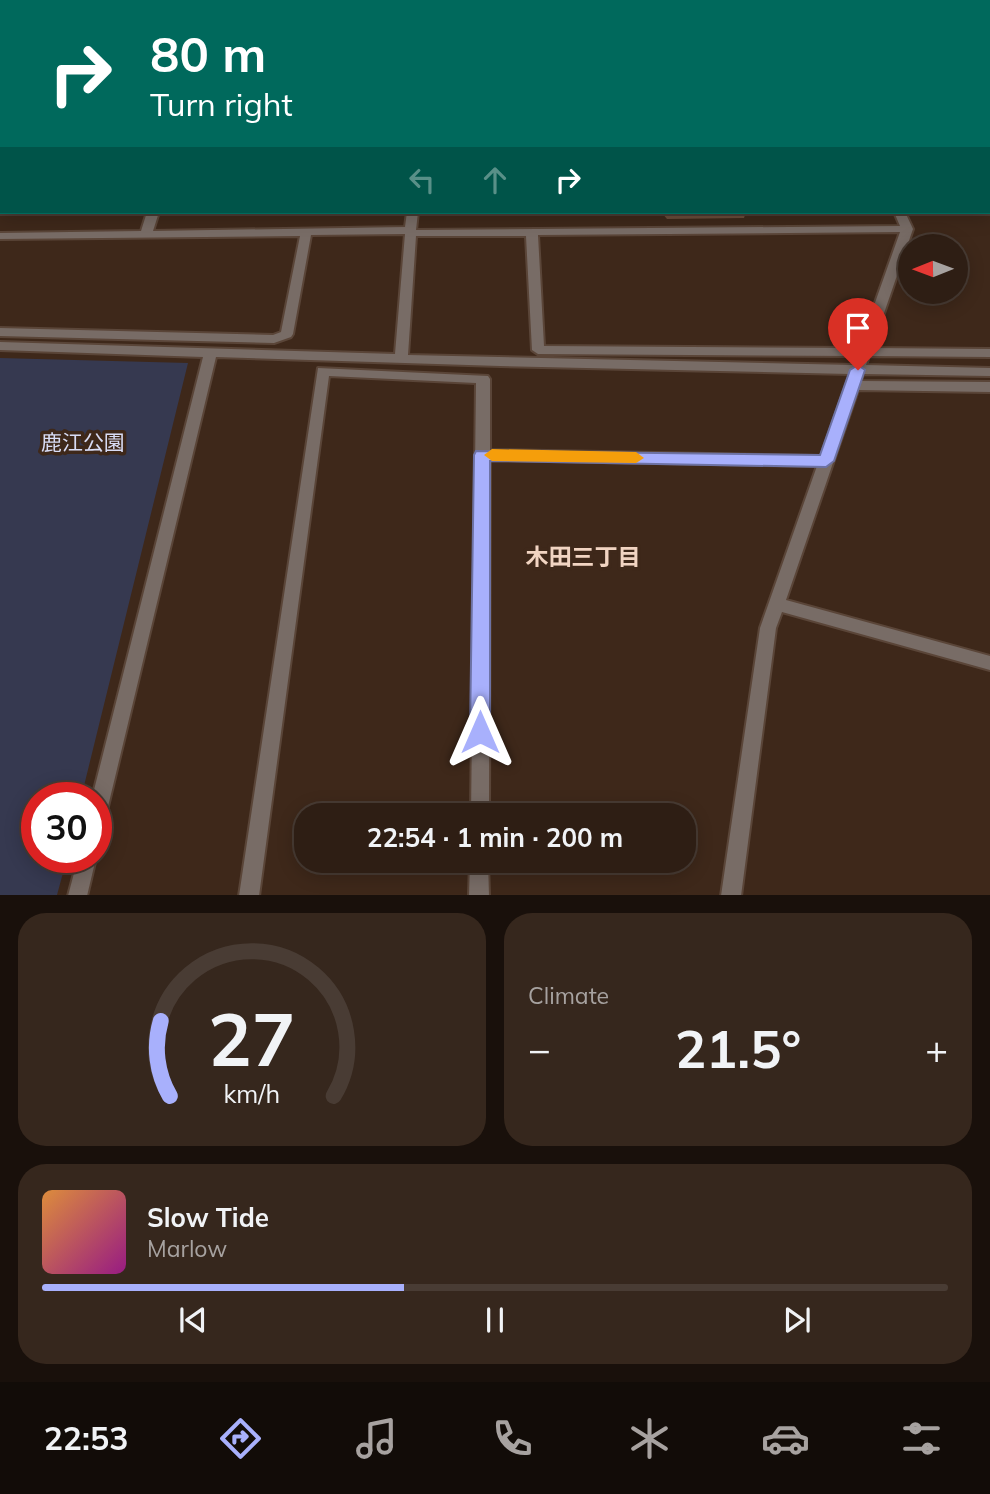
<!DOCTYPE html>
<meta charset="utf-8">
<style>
body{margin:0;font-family:Mulish,"Noto Sans JP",sans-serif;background:#36271d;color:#f1f3f6;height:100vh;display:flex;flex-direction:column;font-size:26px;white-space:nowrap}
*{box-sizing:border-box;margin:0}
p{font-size:23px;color:#a7a2a0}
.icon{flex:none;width:38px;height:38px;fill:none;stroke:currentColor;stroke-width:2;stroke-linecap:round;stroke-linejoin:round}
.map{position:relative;height:895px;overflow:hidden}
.side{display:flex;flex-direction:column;gap:18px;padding:18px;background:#19100b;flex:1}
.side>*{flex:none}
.banner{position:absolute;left:0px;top:0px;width:990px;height:214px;box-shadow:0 4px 18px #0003,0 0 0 2px #493c34;background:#00695c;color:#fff;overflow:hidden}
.needle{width:46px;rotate:269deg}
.buttons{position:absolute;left:898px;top:234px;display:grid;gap:14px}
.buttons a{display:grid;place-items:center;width:70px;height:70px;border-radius:50%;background:#2e1e14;box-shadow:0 4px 18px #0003,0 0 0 2px #493c34;font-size:35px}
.speed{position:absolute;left:21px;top:782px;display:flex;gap:14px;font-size:35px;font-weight:700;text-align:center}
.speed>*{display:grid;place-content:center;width:91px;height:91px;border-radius:50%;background:#2e1e14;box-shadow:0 4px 18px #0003,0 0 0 2px #493c34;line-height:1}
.speed .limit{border:10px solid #d22;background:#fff;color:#111}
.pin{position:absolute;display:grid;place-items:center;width:60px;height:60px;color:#fff;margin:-72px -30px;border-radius:50% 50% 50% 0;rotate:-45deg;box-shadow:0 0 7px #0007}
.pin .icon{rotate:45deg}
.me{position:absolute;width:77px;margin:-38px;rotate:0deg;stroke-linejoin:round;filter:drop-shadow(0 0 5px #0008)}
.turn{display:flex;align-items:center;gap:24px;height:147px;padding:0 35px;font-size:32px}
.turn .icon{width:91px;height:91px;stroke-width:2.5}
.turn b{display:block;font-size:49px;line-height:60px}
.lanes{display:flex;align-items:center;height:66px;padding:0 35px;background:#0003;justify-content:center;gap:35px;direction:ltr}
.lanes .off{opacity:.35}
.big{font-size:52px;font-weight:700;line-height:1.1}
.side .tile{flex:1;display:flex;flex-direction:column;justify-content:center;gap:10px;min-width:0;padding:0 24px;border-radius:28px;background:#36271d}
.side .dial{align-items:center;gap:0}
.dial svg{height:182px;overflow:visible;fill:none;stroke:#493c34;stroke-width:7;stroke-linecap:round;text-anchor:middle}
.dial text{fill:#f1f3f6;stroke:none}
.song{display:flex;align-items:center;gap:21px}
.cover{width:84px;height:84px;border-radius:10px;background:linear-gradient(135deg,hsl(30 70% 55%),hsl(310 70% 35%))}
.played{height:7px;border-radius:4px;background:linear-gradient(90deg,#a8b0fc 40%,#493c34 40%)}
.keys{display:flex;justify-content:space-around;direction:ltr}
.heat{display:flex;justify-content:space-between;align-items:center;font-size:38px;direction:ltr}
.side .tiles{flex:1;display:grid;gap:18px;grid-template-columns:1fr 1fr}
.tile:last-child{grid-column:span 2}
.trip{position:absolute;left:294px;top:803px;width:402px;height:70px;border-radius:28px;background:#2e1e14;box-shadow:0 4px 18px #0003,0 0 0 2px #493c34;font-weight:700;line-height:70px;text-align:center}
.tabs{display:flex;height:112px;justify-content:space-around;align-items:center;background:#120c08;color:#a7a2a0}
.tabs .icon{width:49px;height:49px}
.tabs .on{color:#a8b0fc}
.tabs b{font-size:32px;color:#f1f3f6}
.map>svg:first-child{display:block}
.green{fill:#363950}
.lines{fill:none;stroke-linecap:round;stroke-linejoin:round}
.street-casing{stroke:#5a4538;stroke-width:4}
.secondary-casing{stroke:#5a4538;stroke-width:4}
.street{fill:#786c66;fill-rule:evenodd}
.secondary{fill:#a29085;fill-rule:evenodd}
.wall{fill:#694c3a}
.shaded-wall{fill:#553e2f}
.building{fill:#7a5843;stroke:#553e2f;stroke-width:2}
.route{fill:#a8b0fc;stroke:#6d72a4;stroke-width:2}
.slow{fill:#f59e0b}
.labels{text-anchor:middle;stroke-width:7;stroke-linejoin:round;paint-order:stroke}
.park-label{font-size:21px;fill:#d8dcf5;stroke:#3e281a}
.neighbourhood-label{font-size:23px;font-weight:bold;fill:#f1d4c2;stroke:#3e281a}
</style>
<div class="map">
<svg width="990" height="896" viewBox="0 0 990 896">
<rect width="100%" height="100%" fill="#3e281a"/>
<path class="green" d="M 0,358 L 188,363 L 81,798 L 37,798 L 37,858 L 67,858 L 57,895 L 0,895 Z"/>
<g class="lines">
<g class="street-casing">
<g id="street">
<path d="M 89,0 L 97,0 L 88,2 Z"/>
<path d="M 218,0 L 226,0 L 217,2 Z"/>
<rect x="350" y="0" width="8" height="2"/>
<rect x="423" y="0" width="8" height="2"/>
<rect x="989" y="42" width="1" height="6"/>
<rect x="0" y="49" width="2" height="6"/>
<path d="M 147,212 L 159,212 L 153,231 L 405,227 L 407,212 L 418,212 L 416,230 L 900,226 L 894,212 L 905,212 L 913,229 L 872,348 L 990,349 L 990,357 L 869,356 L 866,365 L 990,368 L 990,376 L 863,374 L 861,381 L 990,382 L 990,392 L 858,390 L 786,600 L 990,656 L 990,670 L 782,612 L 776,628 L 741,896 L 721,896 L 760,628 L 817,466 L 490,460 L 489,816 L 471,816 L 476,383 L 329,376 L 259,896 L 239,896 L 318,368 L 488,376 L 490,379 L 490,450 L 821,456 L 850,374 L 500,366 L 216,357 L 105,819 L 102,825 L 96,828 L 96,798 L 92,798 L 203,357 L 0,350 L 0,342 L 395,354 L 405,234 L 311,235 L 293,334 L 291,337 L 274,343 L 0,336 L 0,328 L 273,335 L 281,332 L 300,236 L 0,239 L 0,233 L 141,231 ZM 900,232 L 859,348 L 544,346 L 538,235 ZM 416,236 L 526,236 L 532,350 L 538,354 L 856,356 L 853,365 L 408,355 Z"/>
<path d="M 78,858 L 96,858 L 87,896 L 68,896 Z"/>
<path d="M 470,861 L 488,861 L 489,896 L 469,896 Z"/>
</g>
</g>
<g class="secondary-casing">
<g id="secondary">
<rect x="989" y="124" width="1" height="6"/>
<rect x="0" y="131" width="2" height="6"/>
</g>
</g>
<use href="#street" class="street"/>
<use href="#secondary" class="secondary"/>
</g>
<g class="wall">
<path d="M 0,0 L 78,0 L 77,2 L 2,2 L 2,37 L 0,37 Z"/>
<path d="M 545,212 L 746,212 L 744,218 L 667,219 L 662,213 L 545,214 Z"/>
</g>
<path class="shaded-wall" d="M 56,0 L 78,0 L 77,2 L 55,2 Z"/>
<g class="building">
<path d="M 0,0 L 56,0 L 55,2 L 2,2 L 2,12 L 0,12 Z"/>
<path d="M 579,0 L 685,0 L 686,2 L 579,2 Z"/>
</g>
<path class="route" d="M 858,365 L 865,370 L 834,461 L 826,467 L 490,461 L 490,732 L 487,739 L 480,741 L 473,739 L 470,732 L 474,455 L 476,451 L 820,455 L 850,370 Z"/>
<path class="slow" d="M 492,449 L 636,452 L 644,458 L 636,463 L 492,461 L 484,455 Z"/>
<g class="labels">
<g class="park-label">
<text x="83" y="450">鹿江公園</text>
</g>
<g class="neighbourhood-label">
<text x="583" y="565">木田三丁目</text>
</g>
</g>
</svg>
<div class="buttons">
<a><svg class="needle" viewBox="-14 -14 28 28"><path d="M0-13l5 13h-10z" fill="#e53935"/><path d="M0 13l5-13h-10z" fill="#a7a2a0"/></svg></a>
</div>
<div class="speed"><div class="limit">30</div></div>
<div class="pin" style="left:858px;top:370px;background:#d93025"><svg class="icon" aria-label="arrive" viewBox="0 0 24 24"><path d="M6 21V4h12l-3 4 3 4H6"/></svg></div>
<svg class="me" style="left:480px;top:732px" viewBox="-20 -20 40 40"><path d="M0-17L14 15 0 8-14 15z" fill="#a8b0fc" stroke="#fff" stroke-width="4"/></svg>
<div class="trip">22:54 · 1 min · 200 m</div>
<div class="banner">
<div class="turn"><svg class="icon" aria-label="right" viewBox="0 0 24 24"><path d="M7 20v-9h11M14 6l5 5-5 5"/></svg><div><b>80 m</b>Turn right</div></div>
<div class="lanes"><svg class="icon off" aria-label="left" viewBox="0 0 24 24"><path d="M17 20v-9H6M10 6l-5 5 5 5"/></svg><svg class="icon off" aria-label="ahead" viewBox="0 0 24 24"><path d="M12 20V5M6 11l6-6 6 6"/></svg><svg class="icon" aria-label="right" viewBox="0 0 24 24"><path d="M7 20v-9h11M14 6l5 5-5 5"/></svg></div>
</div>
</div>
<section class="side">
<div class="tiles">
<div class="tile dial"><svg viewBox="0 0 100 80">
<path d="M14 69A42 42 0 1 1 86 69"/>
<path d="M14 69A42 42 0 0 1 10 36" stroke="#a8b0fc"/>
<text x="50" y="56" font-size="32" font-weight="700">27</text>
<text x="50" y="72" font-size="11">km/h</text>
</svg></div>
<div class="tile"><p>Climate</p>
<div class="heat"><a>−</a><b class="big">21.5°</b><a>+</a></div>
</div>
<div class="tile">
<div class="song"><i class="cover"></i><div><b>Slow Tide</b><p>Marlow</p></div></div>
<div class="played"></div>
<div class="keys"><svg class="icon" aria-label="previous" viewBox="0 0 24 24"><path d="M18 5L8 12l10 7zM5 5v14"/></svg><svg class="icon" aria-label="pause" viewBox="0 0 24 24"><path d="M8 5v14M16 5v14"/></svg><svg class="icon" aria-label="next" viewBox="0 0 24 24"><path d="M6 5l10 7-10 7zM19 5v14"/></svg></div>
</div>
</div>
</section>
<nav class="tabs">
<b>22:53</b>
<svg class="icon on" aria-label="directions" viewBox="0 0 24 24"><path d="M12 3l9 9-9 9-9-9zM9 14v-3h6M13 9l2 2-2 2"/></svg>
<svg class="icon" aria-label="music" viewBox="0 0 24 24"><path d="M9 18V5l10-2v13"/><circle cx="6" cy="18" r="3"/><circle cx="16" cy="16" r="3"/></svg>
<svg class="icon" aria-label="phone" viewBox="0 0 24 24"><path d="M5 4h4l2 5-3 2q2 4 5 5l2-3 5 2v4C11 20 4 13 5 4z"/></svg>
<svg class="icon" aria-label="climate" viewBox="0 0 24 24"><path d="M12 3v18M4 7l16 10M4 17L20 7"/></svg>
<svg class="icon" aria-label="car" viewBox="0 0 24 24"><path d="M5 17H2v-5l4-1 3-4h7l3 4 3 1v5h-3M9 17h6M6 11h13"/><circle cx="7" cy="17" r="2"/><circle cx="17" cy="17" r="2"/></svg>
<svg class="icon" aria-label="filters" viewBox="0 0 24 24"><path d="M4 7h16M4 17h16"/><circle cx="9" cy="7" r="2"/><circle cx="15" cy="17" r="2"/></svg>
</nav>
